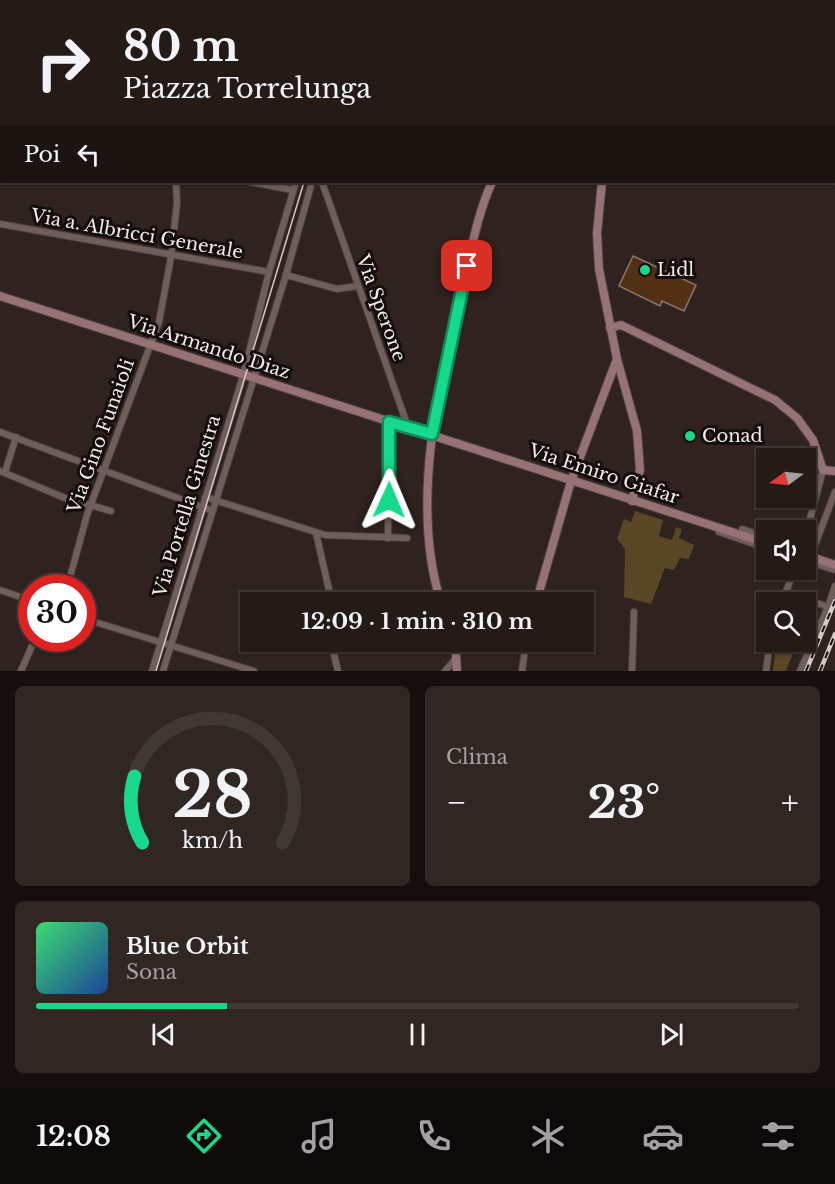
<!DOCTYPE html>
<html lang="it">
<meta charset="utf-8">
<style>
body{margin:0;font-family:"Libre Baskerville",serif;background:#302723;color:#f1f3f6;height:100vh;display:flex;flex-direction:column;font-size:22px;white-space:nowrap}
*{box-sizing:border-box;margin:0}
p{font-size:20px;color:#a3a1a1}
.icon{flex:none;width:33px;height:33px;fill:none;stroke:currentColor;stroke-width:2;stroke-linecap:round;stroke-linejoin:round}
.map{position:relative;height:671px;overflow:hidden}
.side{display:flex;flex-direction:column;gap:15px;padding:15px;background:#140e0c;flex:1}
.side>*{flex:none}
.banner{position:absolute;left:0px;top:0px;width:836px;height:183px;box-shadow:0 2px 4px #0004,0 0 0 2px #413835;background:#241a16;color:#f1f3f6;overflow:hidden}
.needle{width:39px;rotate:255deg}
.buttons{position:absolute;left:756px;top:448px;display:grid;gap:12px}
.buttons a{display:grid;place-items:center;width:60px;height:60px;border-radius:0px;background:#241a16;box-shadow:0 2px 4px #0004,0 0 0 2px #413835;font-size:30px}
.speed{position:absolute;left:18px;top:574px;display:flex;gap:12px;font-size:30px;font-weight:700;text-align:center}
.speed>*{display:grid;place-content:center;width:78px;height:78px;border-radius:50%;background:#241a16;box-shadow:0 2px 4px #0004,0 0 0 2px #413835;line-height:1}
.speed .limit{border:9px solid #d22;background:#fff;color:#111}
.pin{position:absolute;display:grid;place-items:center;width:51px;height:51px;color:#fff;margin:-26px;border-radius:12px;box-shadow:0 3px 9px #0006}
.me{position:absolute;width:66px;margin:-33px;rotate:1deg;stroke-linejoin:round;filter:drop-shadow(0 0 4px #0008)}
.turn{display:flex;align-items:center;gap:21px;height:126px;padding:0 24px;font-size:27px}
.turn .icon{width:78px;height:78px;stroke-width:2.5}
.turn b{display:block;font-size:42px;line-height:51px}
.then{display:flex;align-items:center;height:57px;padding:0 24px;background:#0003;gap:12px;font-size:22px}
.big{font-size:45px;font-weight:800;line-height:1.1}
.side .card{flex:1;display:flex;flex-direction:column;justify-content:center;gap:9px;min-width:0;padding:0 21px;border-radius:9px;background:#302723}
.side .dial{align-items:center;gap:0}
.dial svg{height:156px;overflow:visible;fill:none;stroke:#413835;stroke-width:7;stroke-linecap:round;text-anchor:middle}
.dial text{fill:#f1f3f6;stroke:none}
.song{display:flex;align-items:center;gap:18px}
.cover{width:72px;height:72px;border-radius:9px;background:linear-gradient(135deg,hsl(140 70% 55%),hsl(220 70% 35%))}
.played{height:6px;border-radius:3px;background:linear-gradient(90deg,#16d989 25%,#413835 25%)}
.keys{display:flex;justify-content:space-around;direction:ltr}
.heat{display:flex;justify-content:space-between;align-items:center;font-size:33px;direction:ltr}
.side .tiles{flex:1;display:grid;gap:15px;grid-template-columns:1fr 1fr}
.card:last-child{grid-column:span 2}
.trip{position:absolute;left:240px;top:592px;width:354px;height:60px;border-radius:0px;background:#241a16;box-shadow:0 2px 4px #0004,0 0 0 2px #413835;font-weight:800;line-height:60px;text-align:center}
.tab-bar{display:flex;height:96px;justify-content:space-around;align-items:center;background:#0e0a09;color:#a3a1a1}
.tab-bar .icon{width:42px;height:42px}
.tab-bar .on{color:#16d989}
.tab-bar b{font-size:27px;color:#f1f3f6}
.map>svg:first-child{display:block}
.green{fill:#584625}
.building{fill:#523013;stroke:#86786e;stroke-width:1.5}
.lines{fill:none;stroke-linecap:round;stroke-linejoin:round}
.street-casing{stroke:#4c413e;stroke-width:8}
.secondary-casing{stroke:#4c413e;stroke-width:10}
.street{stroke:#6f5e5a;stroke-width:6}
.secondary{stroke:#967273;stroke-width:8}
.tram{stroke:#d5cac8;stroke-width:1.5}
.rail-casing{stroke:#d5cac8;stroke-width:4.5}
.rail{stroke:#130d0b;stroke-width:2;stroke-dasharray:7;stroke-linecap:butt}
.route-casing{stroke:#0e8d59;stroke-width:15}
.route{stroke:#16d989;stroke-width:10}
.poi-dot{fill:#16d989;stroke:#130d0b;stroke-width:2}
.labels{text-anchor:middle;stroke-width:6;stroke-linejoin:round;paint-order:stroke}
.street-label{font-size:18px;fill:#f5eae8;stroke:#130d0b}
.poi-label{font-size:18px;fill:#f5eae8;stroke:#130d0b;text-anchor:start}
</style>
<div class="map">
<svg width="835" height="671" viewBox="0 0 835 671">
<rect width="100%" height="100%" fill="#30221e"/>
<g class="green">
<path d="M 635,511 L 663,520 L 659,536 L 672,540 L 676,527 L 682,529 L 679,538 L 694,545 L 689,559 L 680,558 L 674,570 L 665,568 L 651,604 L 624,597 L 625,549 L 617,539 L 624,519 L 631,522 Z"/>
<path d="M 776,646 L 789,650 L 795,648 L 786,671 L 773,671 Z"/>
</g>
<path class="building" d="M 633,256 L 696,285 L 684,311 L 662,301 L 660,306 L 619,286 Z"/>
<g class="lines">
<g class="street-casing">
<g id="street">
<path d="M 253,0 L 263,0"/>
<path d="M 749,0 L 750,2"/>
<path d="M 355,2 L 355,0"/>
<path d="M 372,2 L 372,0"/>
<path d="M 834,144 L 835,145"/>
<path d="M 251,182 L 293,190"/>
<path d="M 322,182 L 408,427"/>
<path d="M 0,224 L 269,272"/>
<path d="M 286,275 L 337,289 L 358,286"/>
<path d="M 0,432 L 213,511"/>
<path d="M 0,471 L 65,498 L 111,511"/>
<path d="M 5,472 L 16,437"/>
<path d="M 205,497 L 325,535 L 407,538"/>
<path d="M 742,529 L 766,537"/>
<path d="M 719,532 L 766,548"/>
<path d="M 316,533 L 332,603"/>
<path d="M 806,534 L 823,470"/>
<path d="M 388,538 L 389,422"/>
<path d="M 813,550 L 835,492"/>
<path d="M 806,561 L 835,570"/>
<path d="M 56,588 L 70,577 L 87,515 L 159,322 L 171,257 L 177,203 L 176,182"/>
<path d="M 0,590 L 32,601"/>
<path d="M 786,592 L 794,570"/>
<path d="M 783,603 L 786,592 L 828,607 L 835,586"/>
<path d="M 82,618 L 254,671"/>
<path d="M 331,642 L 338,671"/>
<path d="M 21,671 L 35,639"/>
<path d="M 152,671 L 243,376 L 269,272 L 296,182"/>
<path d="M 163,671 L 286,275 L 312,182"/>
<path d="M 445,671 L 457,657"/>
<path d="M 522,671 L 526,642"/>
<path d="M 632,671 L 634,612"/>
<path d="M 766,671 L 770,642"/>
<path d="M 800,671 L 828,607"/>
</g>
</g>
<g class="secondary-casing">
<g id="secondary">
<path d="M 541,2 L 541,0"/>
<path d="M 623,2 L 623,0"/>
<path d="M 602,182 L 597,233 L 599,269 L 617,359 L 637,431 L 640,470 L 632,501"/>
<path d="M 0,296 L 766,543"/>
<path d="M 610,328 L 621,325 L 775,400 L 797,418 L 813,440 L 823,470 L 835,471"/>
<path d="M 806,555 L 835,565"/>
<path d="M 441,603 C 410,504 438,389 461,292 C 470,256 477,215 492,182"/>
<path d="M 536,603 L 571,481 L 617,359"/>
<path d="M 455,642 L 457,671"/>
</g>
</g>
<use href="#street" class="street"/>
<use href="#secondary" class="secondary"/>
<g class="tram">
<path d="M 360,2 L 361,0"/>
<path d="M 156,671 L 304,182"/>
</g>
<g class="rail-casing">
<g id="rail">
<path d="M 806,671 L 835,601"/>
<path d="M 820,671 L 835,634"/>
</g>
</g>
<use href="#rail" class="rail"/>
</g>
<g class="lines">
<g class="route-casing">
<path id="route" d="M 389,500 L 389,422 L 432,434 L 467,266"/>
</g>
<use href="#route" class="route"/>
</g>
<g class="poi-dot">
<circle cx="645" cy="270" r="6"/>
<circle cx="690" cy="436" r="6"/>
</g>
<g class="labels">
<g class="street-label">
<text transform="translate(137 234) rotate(10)" y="6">Via a. Albricci Generale</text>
<text transform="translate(381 308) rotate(70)" y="6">Via Sperone</text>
<text transform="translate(209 347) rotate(18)" y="6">Via Armando Diaz</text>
<text transform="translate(101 436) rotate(-70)" y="6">Via Gino Funaioli</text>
<text transform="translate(604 474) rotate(18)" y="6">Via Emiro Giafar</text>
<text transform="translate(187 506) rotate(-73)" y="6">Via Portella Ginestra</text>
</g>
<g class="poi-label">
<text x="657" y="276">Lidl</text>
<text x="702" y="442">Conad</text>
</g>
</g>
</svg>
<div class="buttons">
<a><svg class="needle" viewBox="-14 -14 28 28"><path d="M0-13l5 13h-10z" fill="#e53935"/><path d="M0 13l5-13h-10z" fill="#a3a1a1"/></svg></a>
<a><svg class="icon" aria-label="sound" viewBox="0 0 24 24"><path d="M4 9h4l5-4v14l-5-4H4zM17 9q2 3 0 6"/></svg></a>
<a><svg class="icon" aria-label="search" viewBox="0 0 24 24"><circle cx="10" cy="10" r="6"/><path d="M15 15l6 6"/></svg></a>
</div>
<div class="speed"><div class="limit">30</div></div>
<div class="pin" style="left:467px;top:266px;background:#d93025"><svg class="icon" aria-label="arrive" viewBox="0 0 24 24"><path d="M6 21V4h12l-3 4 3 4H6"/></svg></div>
<svg class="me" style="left:389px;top:500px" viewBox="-20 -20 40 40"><path d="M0-17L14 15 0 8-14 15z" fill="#16d989" stroke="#fff" stroke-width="4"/></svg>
<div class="trip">12:09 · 1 min · 310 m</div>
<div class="banner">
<div class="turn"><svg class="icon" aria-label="right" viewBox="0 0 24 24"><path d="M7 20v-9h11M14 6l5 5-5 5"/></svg><div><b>80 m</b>Piazza Torrelunga</div></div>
<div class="then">Poi<svg class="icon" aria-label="left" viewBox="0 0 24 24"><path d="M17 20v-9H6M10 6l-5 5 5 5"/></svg></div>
</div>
</div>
<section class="side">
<div class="tiles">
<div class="card dial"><svg viewBox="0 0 100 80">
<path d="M14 69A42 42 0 1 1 86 69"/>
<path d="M14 69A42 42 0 0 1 10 35" stroke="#16d989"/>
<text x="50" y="56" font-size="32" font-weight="700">28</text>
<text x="50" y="72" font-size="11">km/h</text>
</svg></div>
<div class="card"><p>Clima</p>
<div class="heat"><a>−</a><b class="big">23°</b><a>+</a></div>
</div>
<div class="card">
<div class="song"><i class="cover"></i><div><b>Blue Orbit</b><p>Sona</p></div></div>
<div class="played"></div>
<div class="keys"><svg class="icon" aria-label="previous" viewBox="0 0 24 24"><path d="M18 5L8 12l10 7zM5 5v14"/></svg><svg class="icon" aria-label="pause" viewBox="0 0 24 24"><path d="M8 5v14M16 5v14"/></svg><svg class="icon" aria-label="next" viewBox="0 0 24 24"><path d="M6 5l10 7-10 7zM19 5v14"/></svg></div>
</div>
</div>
</section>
<nav class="tab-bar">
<b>12:08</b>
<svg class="icon on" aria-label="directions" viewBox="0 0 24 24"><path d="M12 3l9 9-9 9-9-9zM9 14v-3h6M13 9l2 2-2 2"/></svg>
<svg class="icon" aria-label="music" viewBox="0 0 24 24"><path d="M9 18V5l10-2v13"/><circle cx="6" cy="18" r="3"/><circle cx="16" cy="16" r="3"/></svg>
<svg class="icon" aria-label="phone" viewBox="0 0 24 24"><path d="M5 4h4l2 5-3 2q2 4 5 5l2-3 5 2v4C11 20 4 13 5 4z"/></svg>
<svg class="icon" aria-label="climate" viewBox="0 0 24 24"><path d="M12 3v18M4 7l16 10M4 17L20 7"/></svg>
<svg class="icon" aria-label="car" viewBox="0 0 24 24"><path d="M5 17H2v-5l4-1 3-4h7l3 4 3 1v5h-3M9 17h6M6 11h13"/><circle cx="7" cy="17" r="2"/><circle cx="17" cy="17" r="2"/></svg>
<svg class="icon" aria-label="filters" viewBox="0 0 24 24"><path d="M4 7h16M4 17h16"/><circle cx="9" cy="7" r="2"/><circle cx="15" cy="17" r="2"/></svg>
</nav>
